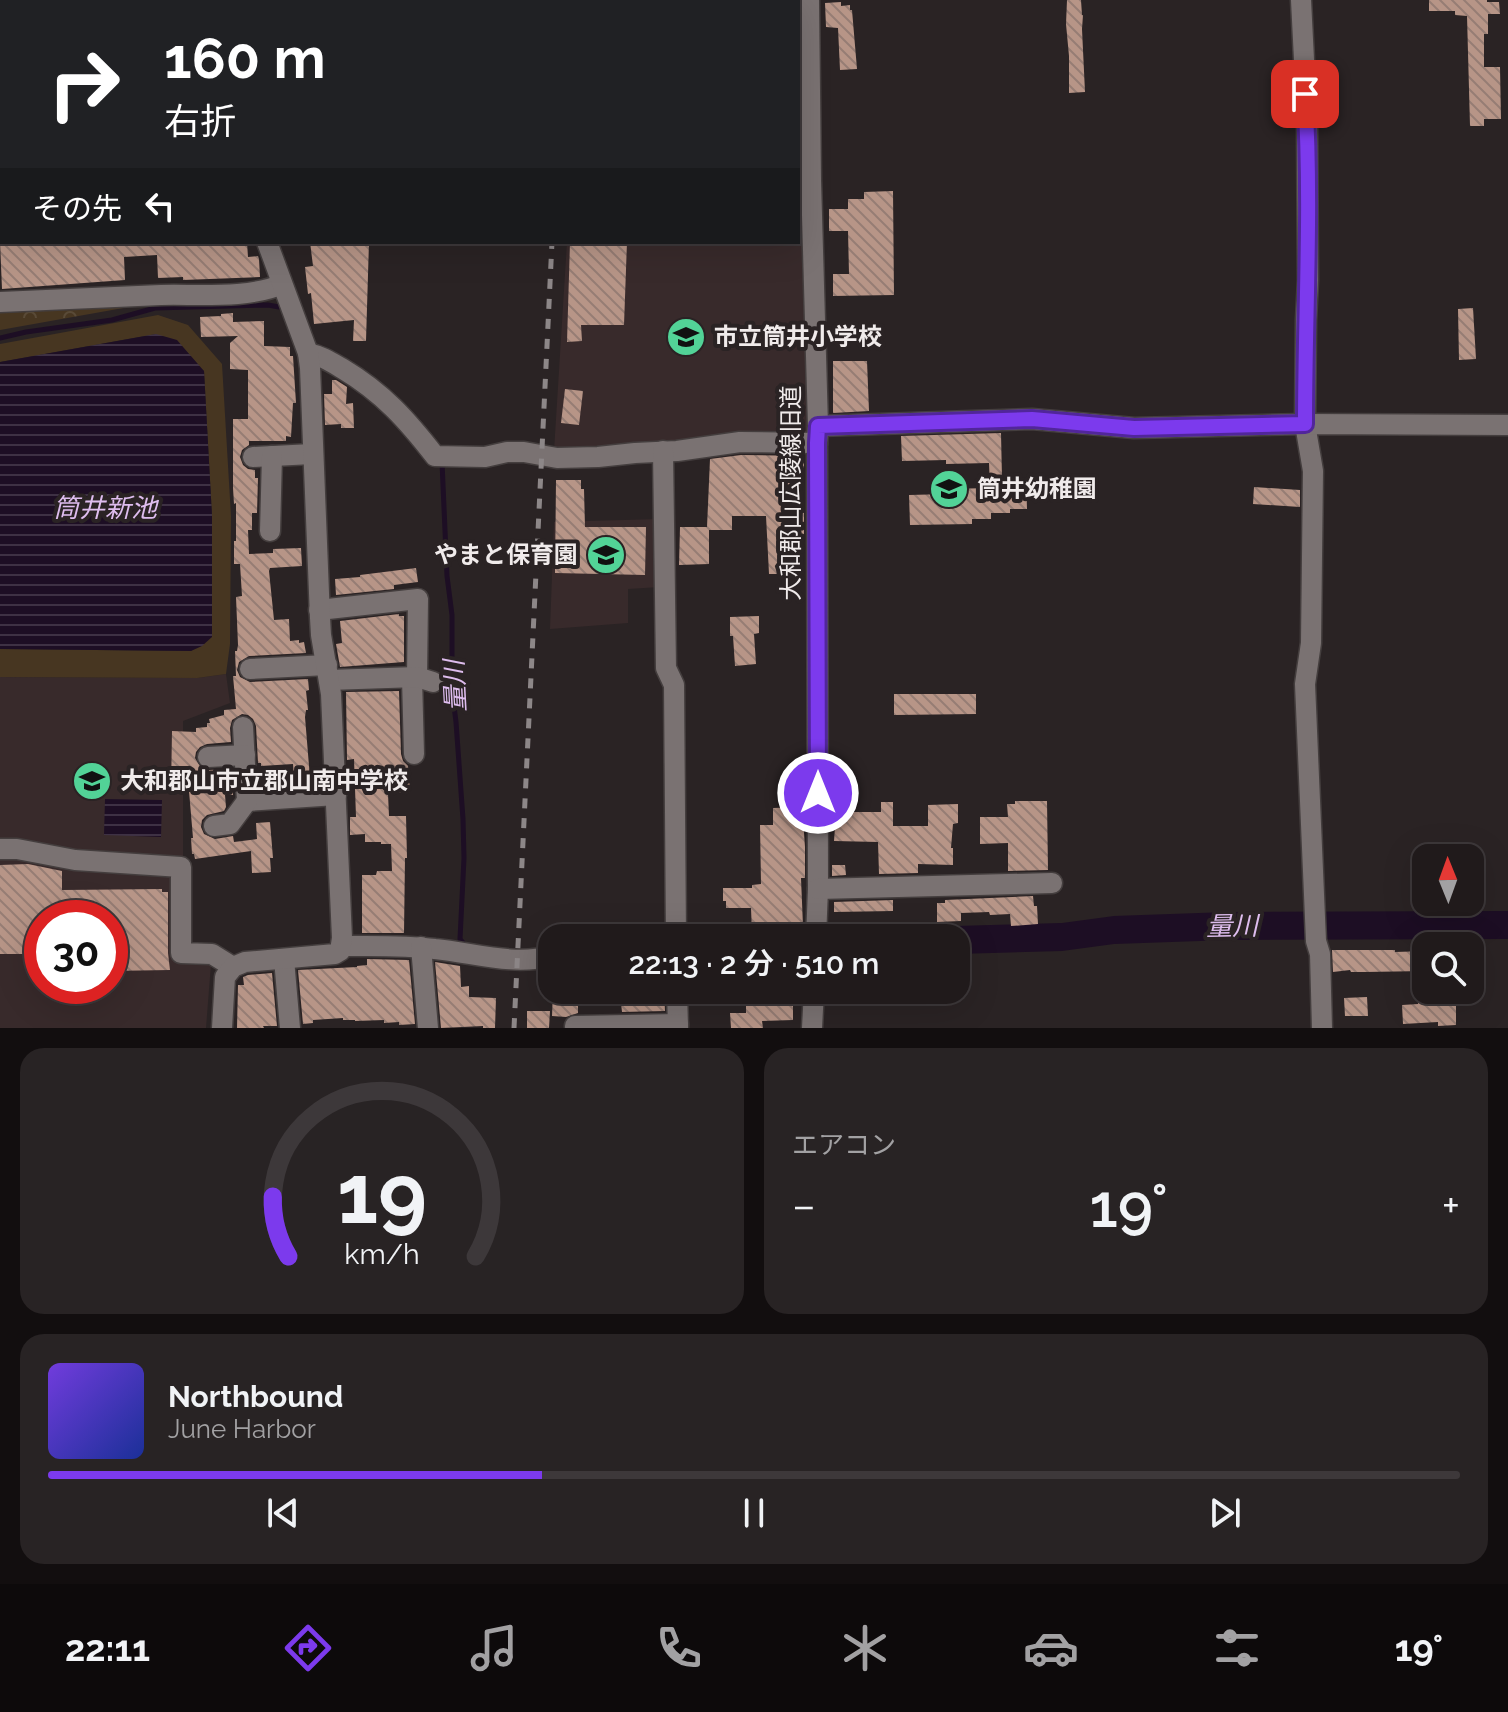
<!DOCTYPE html>
<html lang="ja">
<meta charset="utf-8">
<style>
body{margin:0;font-family:Raleway,"Noto Sans JP",sans-serif;background:#282324;color:#f1f3f6;height:100vh;display:flex;flex-direction:column;font-size:30px;white-space:nowrap}
*{box-sizing:border-box;margin:0}
p{font-size:26px;color:#a2a1a3}
.icon{flex:none;width:44px;height:44px;fill:none;stroke:currentColor;stroke-width:2;stroke-linecap:round;stroke-linejoin:round}
.map{position:relative;height:1028px;overflow:hidden}
.details{display:flex;flex-direction:column;gap:20px;padding:20px;background:#120e0f;flex:1}
.details>*{flex:none}
.guide{position:absolute;left:0px;top:0px;width:800px;height:244px;box-shadow:0 8px 32px #0002,0 0 0 2px #3d383a;background:#202124;color:#fff;overflow:hidden}
.needle{width:52px;rotate:359deg}
.fabs{position:absolute;left:1412px;top:844px;display:grid;gap:16px}
.fabs a{display:grid;place-items:center;width:72px;height:72px;border-radius:16px;background:#201a1b;box-shadow:0 8px 32px #0002,0 0 0 2px #3d383a;font-size:40px}
.speed{position:absolute;left:24px;top:900px;display:flex;gap:16px;font-size:40px;font-weight:700;text-align:center}
.speed>*{display:grid;place-content:center;width:104px;height:104px;border-radius:50%;background:#201a1b;box-shadow:0 8px 32px #0002,0 0 0 2px #3d383a;line-height:1}
.speed .limit{border:12px solid #d22;background:#fff;color:#111}
.pin{position:absolute;display:grid;place-items:center;width:68px;height:68px;color:#fff;margin:-34px;border-radius:16px;box-shadow:0 4px 12px #0006}
.me{position:absolute;width:88px;margin:-44px;rotate:0deg;stroke-linejoin:round;filter:drop-shadow(0 0 6px #0008)}
.turn{display:flex;align-items:center;gap:28px;height:168px;padding:0 32px;font-size:36px}
.turn .icon{width:104px;height:104px;stroke-width:2.5}
.turn b{display:block;font-size:56px;line-height:68px}
.then{display:flex;align-items:center;height:76px;padding:0 32px;background:#0003;gap:16px;font-size:30px}
.big{font-size:60px;font-weight:600;line-height:1.1}
.details .widget{flex:1;display:flex;flex-direction:column;justify-content:center;gap:12px;min-width:0;padding:0 28px;border-radius:24px;background:#282324}
.details .dial{align-items:center;gap:0}
.dial svg{height:208px;overflow:visible;fill:none;stroke:#3d383a;stroke-width:7;stroke-linecap:round;text-anchor:middle}
.dial text{fill:#f1f3f6;stroke:none}
.song{display:flex;align-items:center;gap:24px}
.cover{width:96px;height:96px;border-radius:12px;background:linear-gradient(135deg,hsl(260 70% 55%),hsl(230 70% 35%))}
.played{height:8px;border-radius:4px;background:linear-gradient(90deg,#7c3aed 35%,#3d383a 35%)}
.keys{display:flex;justify-content:space-around;direction:ltr}
.heat{display:flex;justify-content:space-between;align-items:center;font-size:44px;direction:ltr}
.details .tiles{flex:1;display:grid;gap:20px;grid-template-columns:1fr 1fr}
.widget:last-child{grid-column:span 2}
.trip{position:absolute;left:538px;top:924px;width:432px;height:80px;border-radius:24px;background:#201a1b;box-shadow:0 8px 32px #0002,0 0 0 2px #3d383a;font-weight:600;line-height:80px;text-align:center}
.menu{display:flex;height:128px;justify-content:space-around;align-items:center;background:#0d0a0b;color:#a2a1a3}
.menu .icon{width:56px;height:56px}
.menu .current{color:#7c3aed}
.menu b{font-size:36px;color:#f1f3f6}
.map>svg:first-child{display:block}
.built{fill:#382a2b;fill-rule:evenodd}
.grass{fill:#473621}
.park{fill:url(#park-crowns)}
.water{fill:url(#water-rules)}
.lines{fill:none;stroke-linecap:round;stroke-linejoin:round}
.stream{stroke:#1d0e24;stroke-width:5}
.river{stroke:#1d0e24;stroke-width:28}
.building{fill:url(#building-back-hatch)}
.minor-casing{stroke:#443e3e;stroke-width:23}
.minor{stroke:#7a7272;stroke-width:20}
.rail{stroke:#8d8788;stroke-width:5;stroke-dasharray:10 10;stroke-linecap:butt}
.route-casing{stroke:#51269a;stroke-width:20}
.route{stroke:#7c3aed;stroke-width:14}
.labels{text-anchor:middle;stroke-width:8;stroke-linejoin:round;paint-order:stroke}
.poi-label{font-size:24px;font-weight:bold;fill:#f0ebeb;stroke:#2a2324;text-anchor:start}
.street-label{font-size:24px;fill:#f0ebeb;stroke:#2a2324}
.water-label{font-size:26px;font-style:italic;fill:#debdee;stroke:#2a2324}
</style>
<div class="map">
<svg width="1508" height="1028" viewBox="0 0 1508 1028">
<defs>
<pattern id="park-crowns" width="20" height="18" patternUnits="userSpaceOnUse" patternTransform="scale(2)"><rect width="20" height="18" fill="#473621"/><path d="M2 6a3 3 0 1 1 6 0M12 15a3 3 0 1 1 6 0" fill="none" stroke="#594a37"/></pattern>
<pattern id="water-rules" width="6" height="5" patternUnits="userSpaceOnUse" patternTransform="scale(2)"><rect width="6" height="5" fill="#1d0e24"/><path d="M0 2.5h6" fill="none" stroke="#3e3144"/></pattern>
<pattern id="building-back-hatch" width="6" height="6" patternUnits="userSpaceOnUse" patternTransform="scale(2)"><rect width="6" height="6" fill="#b79587"/><path d="M-1 5l2 2M0 0l6 6M5-1l2 2" fill="none" stroke="#967d74"/></pattern>
</defs>
<rect width="100%" height="100%" fill="#2a2324"/>
<g class="built">
<path d="M 798,184 L 802,184 L 809,433 L 730,435 L 614,454 L 554,451 L 567,242 L 798,242 Z"/>
<path d="M 659,519 L 660,587 L 628,589 L 628,623 L 550,629 L 554,522 Z"/>
<path d="M 226,674 L 230,703 L 183,721 L 183,858 L 106,856 L 0,841 L 0,677 L 197,678 Z"/>
<path d="M 0,854 L 170,872 L 177,880 L 176,958 L 211,964 L 206,1028 L 0,1028 ZM 42,918 L 110,918 L 110,986 L 42,986 Z"/>
</g>
<path class="grass" d="M 158,315 L 188,325 L 222,364 L 231,516 L 230,644 L 226,674 L 197,678 L 0,677 L 0,649 L 191,651 L 212,636 L 212,516 L 204,371 L 156,334 L 0,362 L 0,344 Z"/>
<path class="park" d="M 168,300 L 0,330 L 0,308 Z"/>
<g class="water">
<path d="M 156,334 L 177,340 L 204,371 L 212,516 L 212,637 L 202,646 L 191,651 L 0,649 L 0,362 Z"/>
<path d="M 105,799 L 162,800 L 161,837 L 104,835 Z"/>
</g>
<g class="lines">
<g class="stream">
<path d="M 0,338 L 26,332 L 112,320 L 155,308 L 268,305 L 279,307"/>
<path d="M 442,462 L 447,576 L 452,615 L 452,690 L 456,722 L 463,819 L 464,858 L 460,939 L 465,945 L 468,946"/>
</g>
<path class="river" d="M 956,940 L 1062,937 L 1114,930 L 1228,926 L 1508,925"/>
</g>
<g class="building">
<path d="M 1067,0 L 1081,0 L 1082,15 L 1083,15 L 1082,29 L 1085,92 L 1069,93 L 1069,56 L 1066,24 Z"/>
<path d="M 1429,0 L 1487,0 L 1487,2 L 1499,2 L 1500,14 L 1488,14 L 1488,34 L 1484,34 L 1484,67 L 1500,67 L 1501,119 L 1484,119 L 1484,126 L 1470,126 L 1467,16 L 1455,15 L 1455,11 L 1429,11 Z"/>
<path d="M 841,2 L 841,6 L 850,5 L 850,10 L 852,10 L 857,69 L 840,70 L 838,28 L 826,27 L 825,3 Z"/>
<path d="M 893,191 L 894,295 L 833,296 L 833,274 L 849,274 L 848,231 L 829,231 L 829,209 L 848,209 L 848,199 L 864,199 L 864,192 Z"/>
<path d="M 0,242 L 247,242 L 248,257 L 258,256 L 259,259 L 260,277 L 183,280 L 183,277 L 158,278 L 157,255 L 124,257 L 125,280 L 2,289 Z"/>
<path d="M 310,242 L 369,242 L 366,341 L 353,341 L 354,320 L 314,324 L 311,293 L 308,294 L 305,267 L 313,266 Z"/>
<path d="M 570,242 L 627,242 L 624,325 L 581,325 L 582,341 L 567,342 Z"/>
<path d="M 1473,308 L 1476,359 L 1459,360 L 1458,309 Z"/>
<path d="M 233,313 L 233,322 L 264,321 L 264,346 L 290,347 L 290,356 L 293,356 L 296,403 L 293,403 L 291,437 L 286,436 L 286,441 L 249,441 L 249,445 L 242,450 L 240,457 L 243,465 L 248,469 L 255,470 L 255,478 L 258,478 L 257,513 L 252,513 L 252,530 L 248,530 L 249,554 L 273,553 L 273,549 L 301,548 L 302,566 L 270,568 L 269,571 L 274,620 L 289,619 L 290,641 L 299,640 L 299,643 L 304,642 L 306,653 L 249,656 L 239,662 L 237,670 L 240,677 L 250,682 L 308,679 L 309,690 L 306,691 L 308,710 L 306,710 L 305,717 L 310,778 L 294,779 L 293,764 L 261,766 L 261,763 L 258,763 L 256,726 L 253,719 L 248,715 L 242,714 L 232,720 L 230,728 L 231,742 L 207,744 L 200,747 L 196,752 L 195,758 L 201,768 L 209,770 L 230,769 L 230,780 L 233,780 L 233,795 L 225,795 L 226,807 L 224,811 L 207,815 L 202,820 L 201,827 L 204,834 L 215,839 L 233,836 L 234,842 L 257,839 L 256,823 L 270,822 L 273,858 L 270,858 L 271,872 L 252,873 L 251,851 L 195,859 L 194,854 L 192,854 L 191,838 L 193,838 L 189,791 L 171,791 L 172,731 L 196,732 L 196,728 L 207,727 L 207,723 L 210,723 L 209,719 L 224,715 L 224,710 L 236,709 L 233,676 L 236,676 L 235,651 L 237,651 L 238,645 L 236,597 L 242,596 L 240,564 L 234,564 L 234,541 L 236,541 L 236,503 L 234,504 L 233,488 L 233,419 L 248,419 L 248,370 L 230,369 L 230,343 L 238,336 L 201,337 L 200,317 L 221,316 L 221,314 Z"/>
<path d="M 833,361 L 867,361 L 869,411 L 833,413 Z"/>
<path d="M 332,380 L 336,380 L 347,387 L 346,404 L 353,403 L 354,428 L 341,428 L 341,424 L 325,425 L 324,394 L 332,394 Z"/>
<path d="M 565,389 L 583,391 L 579,425 L 561,423 Z"/>
<path d="M 1001,433 L 1002,478 L 1026,478 L 1027,509 L 1010,509 L 1010,513 L 991,513 L 991,519 L 972,519 L 972,524 L 910,525 L 909,495 L 947,494 L 947,489 L 990,488 L 989,463 L 946,464 L 946,460 L 902,461 L 901,436 Z"/>
<path d="M 741,455 L 804,456 L 804,473 L 793,474 L 793,502 L 804,501 L 804,541 L 794,542 L 794,574 L 769,574 L 766,516 L 732,516 L 732,530 L 709,530 L 709,564 L 679,565 L 680,527 L 707,527 L 710,459 Z"/>
<path d="M 556,480 L 581,480 L 581,489 L 584,489 L 585,527 L 646,527 L 645,575 L 555,573 Z"/>
<path d="M 1254,487 L 1300,490 L 1300,507 L 1253,504 Z"/>
<path d="M 416,568 L 418,582 L 394,585 L 394,589 L 336,595 L 335,579 L 360,577 L 360,575 Z"/>
<path d="M 399,614 L 399,616 L 404,616 L 404,662 L 340,667 L 336,644 L 342,643 L 340,621 Z"/>
<path d="M 759,616 L 759,633 L 754,634 L 756,664 L 735,666 L 733,636 L 730,636 L 730,617 Z"/>
<path d="M 399,691 L 401,754 L 403,761 L 408,766 L 410,792 L 388,794 L 389,816 L 406,816 L 407,858 L 405,858 L 404,933 L 362,933 L 362,875 L 376,875 L 377,871 L 392,871 L 391,844 L 381,844 L 381,842 L 365,842 L 365,834 L 350,835 L 350,817 L 356,817 L 354,759 L 347,760 L 346,692 Z"/>
<path d="M 894,694 L 976,694 L 976,714 L 894,715 Z"/>
<path d="M 1015,801 L 1047,801 L 1048,870 L 1008,871 L 1008,843 L 980,844 L 980,817 L 1008,817 L 1007,804 L 1015,804 Z"/>
<path d="M 881,802 L 893,802 L 893,826 L 928,826 L 928,805 L 958,804 L 958,823 L 953,824 L 951,848 L 953,848 L 953,865 L 918,864 L 918,873 L 879,874 L 878,842 L 834,841 L 836,812 L 881,812 Z"/>
<path d="M 800,807 L 800,819 L 803,819 L 805,847 L 805,878 L 801,878 L 803,926 L 801,926 L 801,934 L 752,934 L 751,908 L 726,908 L 726,901 L 723,901 L 723,888 L 752,888 L 752,885 L 761,884 L 760,825 L 773,825 L 773,808 Z"/>
<path d="M 28,864 L 62,871 L 62,890 L 162,889 L 162,892 L 168,892 L 168,953 L 170,970 L 110,971 L 110,918 L 42,918 L 42,954 L 0,954 L 0,865 Z"/>
<path d="M 832,865 L 845,865 L 846,875 L 832,876 Z"/>
<path d="M 1033,896 L 1034,906 L 1037,906 L 1038,924 L 1011,926 L 1010,914 L 990,915 L 989,912 L 961,913 L 961,921 L 937,922 L 937,903 L 945,903 L 945,900 Z"/>
<path d="M 893,900 L 893,911 L 834,912 L 834,902 Z"/>
<path d="M 1332,950 L 1395,950 L 1395,952 L 1426,951 L 1426,971 L 1365,972 L 1351,972 L 1350,970 L 1333,972 Z"/>
<path d="M 367,959 L 409,960 L 415,1024 L 399,1025 L 399,1022 L 384,1023 L 384,1020 L 355,1021 L 355,1020 L 343,1020 L 343,1018 L 313,1020 L 313,1023 L 303,1024 L 298,970 L 357,967 L 357,966 L 367,965 Z"/>
<path d="M 435,962 L 460,966 L 461,987 L 469,986 L 469,997 L 496,998 L 495,1028 L 483,1028 L 483,1026 L 441,1028 Z"/>
<path d="M 272,973 L 277,1026 L 263,1026 L 264,1028 L 237,1028 L 238,985 L 244,985 L 243,977 L 248,975 Z"/>
<path d="M 553,990 L 664,990 L 665,1011 L 622,1012 L 621,1003 L 578,1004 L 578,1013 L 566,1017 L 552,1016 Z"/>
<path d="M 746,990 L 793,991 L 793,1020 L 762,1021 L 763,1028 L 731,1028 L 730,1013 L 746,1013 Z"/>
<path d="M 1456,994 L 1456,1025 L 1438,1026 L 1438,1022 L 1403,1024 L 1402,1005 L 1418,1004 L 1418,1000 L 1437,999 L 1437,995 Z"/>
<path d="M 1367,997 L 1368,1016 L 1345,1016 L 1344,998 Z"/>
<path d="M 527,1011 L 550,1011 L 549,1028 L 527,1028 Z"/>
</g>
<g class="lines">
<g class="minor-casing">
<g id="minor">
<path d="M 243,0 L 243,2"/>
<path d="M 809,0 L 811,180 L 818,426 L 817,443 L 818,889 L 816,938"/>
<path d="M 1301,0 L 1307,119 L 1308,280 L 1306,320 L 1305,424 L 1313,471 L 1311,643 L 1305,684 L 1316,941 L 1320,954 L 1322,1028"/>
<path d="M 577,2 L 577,0"/>
<path d="M 0,64 L 2,64"/>
<path d="M 0,144 L 2,144"/>
<path d="M 0,227 L 2,227"/>
<path d="M 0,302 C 54,300 107,297 161,295 C 197,294 250,299 282,284"/>
<path d="M 308,353 C 322,356 331,362 343,369 C 383,393 407,420 435,456 L 485,457 L 507,452 L 524,452 L 557,458 L 598,457 L 635,453 L 677,451 L 740,442 L 817,443"/>
<path d="M 818,426 L 1032,419 L 1134,428 L 1305,424 L 1508,425"/>
<path d="M 663,451 L 666,668 L 674,685 L 676,938"/>
<path d="M 253,457 L 312,454"/>
<path d="M 270,531 L 272,456"/>
<path d="M 319,610 L 418,599 L 417,677"/>
<path d="M 250,669 L 327,665"/>
<path d="M 412,678 L 414,754"/>
<path d="M 329,680 L 417,677 L 433,682"/>
<path d="M 243,727 L 247,801 L 336,795"/>
<path d="M 208,757 L 245,755"/>
<path d="M 214,826 L 230,824 L 247,801"/>
<path d="M 0,849 L 17,849 L 75,860 L 181,867 L 181,953 L 212,954 L 233,967"/>
<path d="M 818,889 L 1052,883"/>
<path d="M 342,946 C 373,946 404,945 435,949 C 475,953 512,966 552,956"/>
<path d="M 421,947 L 428,1028"/>
<path d="M 284,959 L 290,1028"/>
<path d="M 677,990 L 678,1028"/>
<path d="M 575,1026 L 678,1024"/>
<path d="M 222,1028 L 225,977 L 233,967 L 245,962 L 335,954 L 340,951 L 342,938 L 331,694 L 321,635 L 320,618 L 310,368 L 308,353 L 267,242"/>
<path d="M 812,1028 L 814,990"/>
</g>
</g>
<use href="#minor" class="minor"/>
<g class="rail">
<path d="M 563,2 L 563,0"/>
<path d="M 514,1028 L 552,242"/>
</g>
</g>
<g class="lines">
<g class="route-casing">
<path id="route" d="M 818,793 L 817,443 L 818,426 L 1032,419 L 1134,428 L 1305,424 C 1305,314 1312,204 1305,94"/>
</g>
<use href="#route" class="route"/>
</g>
<defs>
<g id="school-disc" transform="scale(2)"><circle r="9.5" fill="#52d397" stroke="#2a2324"/><path d="M0-5L7-2L0 1L-7-2ZM-4 1L0 2.5L4 1V4Q0 6-4 4Z" fill="#111"/></g>
</defs>
<g fill-rule="evenodd">
<use href="#school-disc" x="686" y="337"/>
<use href="#school-disc" x="949" y="489"/>
<use href="#school-disc" x="606" y="555"/>
<use href="#school-disc" x="92" y="781"/>
</g>
<g class="labels">
<g class="poi-label">
<text x="714" y="345">市立筒井小学校</text>
<text x="977" y="497">筒井幼稚園</text>
<text x="578" y="563" text-anchor="end">やまと保育園</text>
<text x="120" y="789">大和郡山市立郡山南中学校</text>
</g>
<g class="street-label">
<text transform="translate(791 493) rotate(-90)" y="8">大和郡山広陵線旧道</text>
</g>
<g class="water-label">
<text x="105" y="517">筒井新池</text>
<text transform="translate(455 686) rotate(-93)" y="9">量川</text>
<text transform="translate(1232 926) rotate(-1)" y="9">量川</text>
</g>
</g>
</svg>
<div class="fabs">
<a><svg class="needle" viewBox="-14 -14 28 28"><path d="M0-13l5 13h-10z" fill="#e53935"/><path d="M0 13l5-13h-10z" fill="#a2a1a3"/></svg></a>
<a><svg class="icon" aria-label="search" viewBox="0 0 24 24"><circle cx="10" cy="10" r="6"/><path d="M15 15l6 6"/></svg></a>
</div>
<div class="speed"><div class="limit">30</div></div>
<div class="pin" style="left:1305px;top:94px;background:#d93025"><svg class="icon" aria-label="arrive" viewBox="0 0 24 24"><path d="M6 21V4h12l-3 4 3 4H6"/></svg></div>
<svg class="me" style="left:818px;top:793px" viewBox="-20 -20 40 40"><circle r="17" fill="#7c3aed" stroke="#fff" stroke-width="3"/><path d="M0-11L8 9 0 5-8 9z" fill="#fff"/></svg>
<div class="trip">22:13 · 2 分 · 510 m</div>
<div class="guide">
<div class="turn"><svg class="icon" aria-label="right" viewBox="0 0 24 24"><path d="M7 20v-9h11M14 6l5 5-5 5"/></svg><div><b>160 m</b>右折</div></div>
<div class="then">その先<svg class="icon" aria-label="left" viewBox="0 0 24 24"><path d="M17 20v-9H6M10 6l-5 5 5 5"/></svg></div>
</div>
</div>
<section class="details">
<div class="tiles">
<div class="widget dial"><svg viewBox="0 0 100 80">
<path d="M14 69A42 42 0 1 1 86 69"/>
<path d="M14 69A42 42 0 0 1 8 46" stroke="#7c3aed"/>
<text x="50" y="56" font-size="32" font-weight="700">19</text>
<text x="50" y="72" font-size="11">km/h</text>
</svg></div>
<div class="widget"><p>エアコン</p>
<div class="heat"><a>−</a><b class="big">19°</b><a>+</a></div>
</div>
<div class="widget">
<div class="song"><i class="cover"></i><div><b>Northbound</b><p>June Harbor</p></div></div>
<div class="played"></div>
<div class="keys"><svg class="icon" aria-label="previous" viewBox="0 0 24 24"><path d="M18 5L8 12l10 7zM5 5v14"/></svg><svg class="icon" aria-label="pause" viewBox="0 0 24 24"><path d="M8 5v14M16 5v14"/></svg><svg class="icon" aria-label="next" viewBox="0 0 24 24"><path d="M6 5l10 7-10 7zM19 5v14"/></svg></div>
</div>
</div>
</section>
<nav class="menu">
<b>22:11</b>
<svg class="icon current" aria-label="directions" viewBox="0 0 24 24"><path d="M12 3l9 9-9 9-9-9zM9 14v-3h6M13 9l2 2-2 2"/></svg>
<svg class="icon" aria-label="music" viewBox="0 0 24 24"><path d="M9 18V5l10-2v13"/><circle cx="6" cy="18" r="3"/><circle cx="16" cy="16" r="3"/></svg>
<svg class="icon" aria-label="phone" viewBox="0 0 24 24"><path d="M5 4h4l2 5-3 2q2 4 5 5l2-3 5 2v4C11 20 4 13 5 4z"/></svg>
<svg class="icon" aria-label="climate" viewBox="0 0 24 24"><path d="M12 3v18M4 7l16 10M4 17L20 7"/></svg>
<svg class="icon" aria-label="car" viewBox="0 0 24 24"><path d="M5 17H2v-5l4-1 3-4h7l3 4 3 1v5h-3M9 17h6M6 11h13"/><circle cx="7" cy="17" r="2"/><circle cx="17" cy="17" r="2"/></svg>
<svg class="icon" aria-label="filters" viewBox="0 0 24 24"><path d="M4 7h16M4 17h16"/><circle cx="9" cy="7" r="2"/><circle cx="15" cy="17" r="2"/></svg>
<b>19°</b>
</nav>
